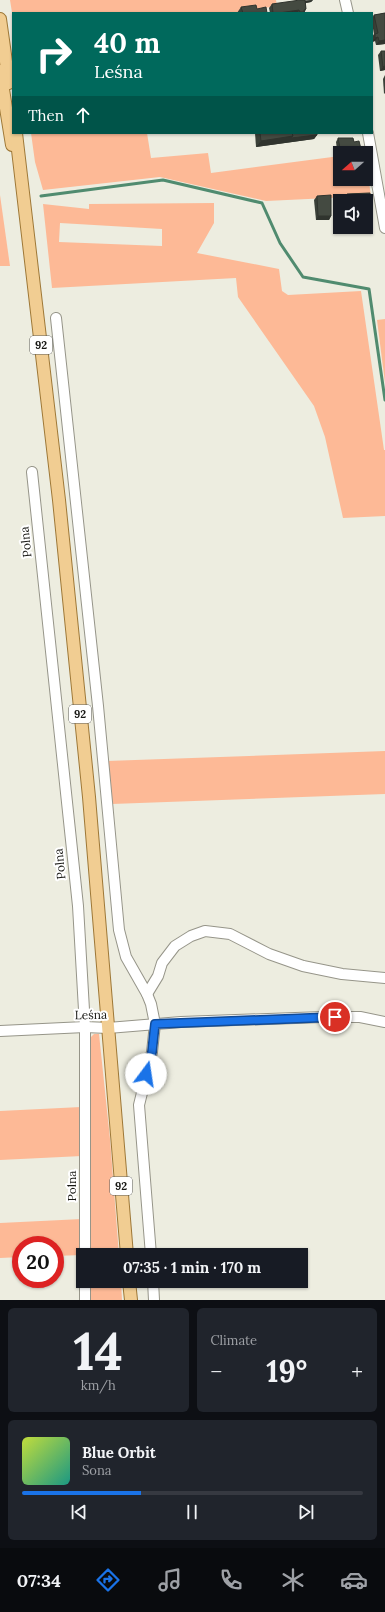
<!DOCTYPE html>
<meta charset="utf-8">
<style>
body{margin:0;font-family:Lora,serif;background:#20242c;color:#f1f3f6;height:100vh;display:flex;flex-direction:column;font-size:15px;white-space:nowrap}
*{box-sizing:border-box;margin:0}
p{font-size:13px;color:#9ea1a6}
.icon{flex:none;width:22px;height:22px;fill:none;stroke:currentColor;stroke-width:2;stroke-linecap:round;stroke-linejoin:round}
.map{position:relative;height:1300px;overflow:hidden}
.details{display:flex;flex-direction:column;gap:8px;padding:8px;background:#0d0f14;flex:1}
.details>*{flex:none}
.top-card{position:absolute;left:12px;top:12px;width:361px;height:122px;border-radius:0px;box-shadow:0 1px 3px #0004;background:#00695c;color:#fff;overflow:hidden}
.needle{width:26px;rotate:249deg}
.fabs{position:absolute;left:333px;top:146px;display:grid;gap:8px}
.fabs a{display:grid;place-items:center;width:40px;height:40px;border-radius:0px;background:#171b24;box-shadow:0 1px 3px #0004;font-size:20px}
.speed{position:absolute;left:12px;top:1236px;display:flex;gap:8px;font-size:20px;font-weight:700;text-align:center}
.speed>*{display:grid;place-content:center;width:52px;height:52px;border-radius:50%;background:#171b24;box-shadow:0 1px 3px #0004;line-height:1}
.speed .limit{border:6px solid #d22;background:#fff;color:#111}
.pin{position:absolute;display:grid;place-items:center;width:34px;height:34px;color:#fff;margin:-17px;border:2px solid #fff;border-radius:50%;box-shadow:0 1px 4px #0007}
.me{position:absolute;width:44px;margin:-22px;rotate:14deg;stroke-linejoin:round;filter:drop-shadow(0 0 3px #0008)}
.turn{display:flex;align-items:center;gap:14px;height:84px;padding:0 16px;font-size:18px}
.turn .icon{width:52px;height:52px;stroke-width:2.5}
.turn b{display:block;font-size:28px;line-height:34px}
.then{display:flex;align-items:center;height:38px;padding:0 16px;background:#0003;gap:8px;font-size:15px}
.big{font-size:30px;font-weight:800;line-height:1.1}
.details .card{flex:1;display:flex;flex-direction:column;justify-content:center;gap:6px;min-width:0;padding:0 14px;border-radius:6px;background:#20242c}
.details .dial{align-items:center;gap:0}
.dial b{font-size:52px;line-height:1}
.song{display:flex;align-items:center;gap:12px}
.cover{width:48px;height:48px;border-radius:6px;background:linear-gradient(135deg,hsl(70 70% 55%),hsl(170 70% 35%))}
.played{height:4px;border-radius:2px;background:linear-gradient(90deg,#1a73e8 35%,#363941 35%)}
.keys{display:flex;justify-content:space-around;direction:ltr}
.heat{display:flex;justify-content:space-between;align-items:center;font-size:22px;direction:ltr}
.details .tiles{flex:1;display:grid;gap:8px;grid-template-columns:1fr 1fr}
.card:last-child{grid-column:span 2}
.trip{position:absolute;left:76px;top:1248px;width:232px;height:40px;border-radius:0px;background:#171b24;box-shadow:0 1px 3px #0004;font-weight:800;line-height:40px;text-align:center}
.dock{display:flex;height:64px;justify-content:space-around;align-items:center;background:#090b0e;color:#9ea1a6}
.dock .icon{width:28px;height:28px}
.dock .current{color:#1a73e8}
.dock b{font-size:18px;color:#f1f3f6}
.map>svg:first-child{display:block}
.green{fill:#fdb996;fill-rule:evenodd}
.lines{fill:none;stroke-linecap:round;stroke-linejoin:round}
.stream{stroke:#508b6f;stroke-width:3}
.minor-casing{stroke:#969589;stroke-width:12}
.major-casing{stroke:#9e7837;stroke-width:14}
.minor{stroke:#fff;stroke-width:10}
.major{stroke:#f1cd92;stroke-width:12}
.wall{fill:#3a4038}
.shaded-wall{fill:#30342e}
.building{fill:#444a41;stroke:#30342e}
.route-casing{stroke:#114b97;stroke-width:10}
.route{stroke:#1a73e8;stroke-width:7}
.labels{text-anchor:middle;stroke-width:4;stroke-linejoin:round;paint-order:stroke}
.shield{fill:#fff;stroke:#5d5d5a;stroke-width:1}
.shield-label{font-size:11px;font-weight:bold;fill:#171713}
.street-label{font-size:12px;fill:#171713;stroke:#fff}
</style>
<div class="map">
<svg width="385" height="1300" viewBox="0 0 385 1300">
<rect width="100%" height="100%" fill="#edede0"/>
<g class="green">
<path d="M 10,0 L 276,0 L 277,6 L 232,13 L 13,13 L 13,19 Z"/>
<path d="M 31,133 L 147,133 L 151,158 L 208,153 L 211,173 L 340,156 L 340,179 L 366,179 L 366,162 L 371,196 L 266,201 L 160,177 L 43,190 L 35,162 Z"/>
<path d="M 0,195 L 10,266 L 0,266 Z"/>
<path d="M 214,203 L 214,223 L 197,253 L 279,269 L 282,291 L 288,295 L 361,291 L 384,450 L 385,450 L 385,516 L 343,518 L 325,437 L 314,406 L 238,297 L 236,278 L 52,288 L 43,204 L 89,209 L 89,204 ZM 60,223 L 162,229 L 162,246 L 59,242 Z"/>
<path d="M 385,319 L 385,383 L 377,320 Z"/>
<path d="M 385,751 L 385,794 L 112,804 L 107,761 Z"/>
<path d="M 94,1034 L 99,1034 L 110,1139 L 119,1255 L 89,1255 L 89,1039 Z"/>
<path d="M 81,1107 L 82,1156 L 0,1160 L 0,1111 Z"/>
<path d="M 82,1219 L 82,1255 L 55,1256 L 55,1245 L 21,1245 L 21,1257 L 0,1258 L 0,1223 Z"/>
<path d="M 89,1281 L 121,1281 L 122,1300 L 89,1300 Z"/>
</g>
<g class="lines">
<path class="stream" d="M 41,196 L 163,180 L 262,203 L 280,243 L 303,277 L 369,289 L 385,400"/>
<g class="minor-casing">
<g id="minor">
<path d="M 345,0 L 348,13"/>
<path d="M 368,133 L 385,228"/>
<path d="M 56,318 L 98,706 L 119,930 L 126,957 L 147,994 L 151,1004 L 155,1024 L 152,1052 L 139,1105 L 151,1255"/>
<path d="M 32,472 L 78,906 L 85,1027 L 85,1255"/>
<path d="M 147,994 L 158,976 L 162,963 L 175,946 L 191,936 L 205,931 L 230,934 L 269,954 L 303,966 L 342,974 L 385,978"/>
<path d="M 0,1031 L 85,1027 L 108,1028 L 181,1022 L 323,1017 L 360,1017 L 385,1022"/>
<path d="M 85,1281 L 85,1300"/>
<path d="M 153,1281 L 154,1300"/>
</g>
</g>
<g class="major-casing">
<g id="major">
<path d="M 0,19 L 9,83"/>
<path d="M 0,71 L 12,145"/>
<path d="M 16,133 L 59,500 L 89,797 L 127,1255"/>
<path d="M 129,1281 L 131,1300"/>
</g>
</g>
<use href="#minor" class="minor"/>
<use href="#major" class="major"/>
</g>
<g class="wall">
<path d="M 313,0 L 311,2 L 306,3 L 306,9 L 304,13 L 270,13 L 269,8 L 272,4 Z"/>
<path d="M 241,7 L 257,9 L 267,13 L 237,13 Z"/>
<path d="M 385,13 L 385,44 L 376,45 L 375,41 L 372,42 L 372,37 L 374,34 L 372,23 L 372,18 L 374,15 Z"/>
<path d="M 381,51 L 385,51 L 385,70 L 380,71 L 378,55 Z"/>
<path d="M 385,75 L 385,93 L 384,94 L 383,79 Z"/>
<path d="M 255,133 L 317,133 L 317,135 L 314,139 L 256,147 Z"/>
<path d="M 338,138 L 354,142 L 361,149 L 358,153 L 340,153 L 340,156 L 338,157 L 336,142 Z"/>
<path d="M 370,193 L 370,209 L 368,213 L 366,213 L 366,201 L 344,201 L 344,198 L 347,194 Z"/>
<path d="M 317,196 L 331,216 L 329,220 L 316,220 L 314,200 Z"/>
</g>
<g class="shaded-wall">
<path d="M 313,0 L 311,2 L 300,4 L 301,1 Z"/>
<path d="M 306,9 L 304,13 L 299,13 L 304,10 Z"/>
<path d="M 299,10 L 297,13 L 279,13 Z"/>
<path d="M 378,37 L 375,41 L 372,42 L 375,38 Z"/>
<path d="M 385,40 L 385,44 L 376,45 L 379,41 Z"/>
<path d="M 385,66 L 385,70 L 380,71 L 383,67 Z"/>
<path d="M 317,135 L 314,139 L 256,147 L 261,141 L 293,136 Z"/>
<path d="M 361,149 L 358,153 L 340,153 L 341,153 Z"/>
<path d="M 370,209 L 368,213 L 366,213 L 366,210 Z"/>
<path d="M 318,216 L 331,216 L 329,220 L 316,220 Z"/>
</g>
<g class="building">
<path d="M 300,0 L 305,0 L 306,9 L 304,10 L 304,12 L 300,12 L 299,10 L 279,13 L 273,13 L 272,4 Z"/>
<path d="M 256,5 L 257,9 L 266,7 L 267,13 L 243,13 L 241,7 Z"/>
<path d="M 385,13 L 385,40 L 379,41 L 378,37 L 375,38 L 375,34 L 378,33 L 374,15 Z"/>
<path d="M 381,51 L 385,51 L 385,66 L 383,67 Z"/>
<path d="M 260,133 L 292,133 L 293,136 L 261,141 Z"/>
<path d="M 292,133 L 317,133 L 317,135 L 291,138 L 293,136 Z"/>
<path d="M 338,138 L 353,138 L 354,142 L 359,141 L 361,149 L 341,153 Z"/>
<path d="M 370,193 L 370,209 L 366,210 L 366,201 L 347,201 L 347,194 Z"/>
<path d="M 331,195 L 331,216 L 318,216 L 317,196 Z"/>
</g>
<g class="lines">
<g class="route-casing">
<path id="route" d="M 146,1074 L 152,1052 L 155,1024 L 335,1017"/>
</g>
<use href="#route" class="route"/>
</g>
<g class="labels">
<g class="shield">
<rect x="30" y="336" width="22" height="18" rx="3"/>
<rect x="69" y="705" width="22" height="18" rx="3"/>
<rect x="110" y="1177" width="22" height="18" rx="3"/>
</g>
<g class="shield-label">
<text x="41" y="349">92</text>
<text x="80" y="718">92</text>
<text x="121" y="1190">92</text>
</g>
<g class="street-label">
<text transform="translate(26 542) rotate(-96)" y="4">Polna</text>
<text transform="translate(60 864) rotate(-96)" y="4">Polna</text>
<text transform="translate(91 1015) rotate(-1)" y="4">Leśna</text>
<text transform="translate(72 1186) rotate(-90)" y="4">Polna</text>
</g>
</g>
</svg>
<div class="fabs">
<a><svg class="needle" viewBox="-14 -14 28 28"><path d="M0-13l5 13h-10z" fill="#e53935"/><path d="M0 13l5-13h-10z" fill="#9ea1a6"/></svg></a>
<a><svg class="icon" aria-label="sound" viewBox="0 0 24 24"><path d="M4 9h4l5-4v14l-5-4H4zM17 9q2 3 0 6"/></svg></a>
</div>
<div class="speed"><div class="limit">20</div></div>
<div class="pin" style="left:335px;top:1017px;background:#d93025"><svg class="icon" aria-label="arrive" viewBox="0 0 24 24"><path d="M6 21V4h12l-3 4 3 4H6"/></svg></div>
<svg class="me" style="left:146px;top:1074px" viewBox="-20 -20 40 40"><circle r="19" fill="#fff"/><path d="M0-13L10 11 0 6-10 11z" fill="#1a73e8"/></svg>
<div class="trip">07:35 · 1 min · 170 m</div>
<div class="top-card">
<div class="turn"><svg class="icon" aria-label="right" viewBox="0 0 24 24"><path d="M7 20v-9h11M14 6l5 5-5 5"/></svg><div><b>40 m</b>Leśna</div></div>
<div class="then">Then<svg class="icon" aria-label="ahead" viewBox="0 0 24 24"><path d="M12 20V5M6 11l6-6 6 6"/></svg></div>
</div>
</div>
<section class="details">
<div class="tiles">
<div class="card dial"><b>14</b><p>km/h</p></div>
<div class="card"><p>Climate</p>
<div class="heat"><a>−</a><b class="big">19°</b><a>+</a></div>
</div>
<div class="card">
<div class="song"><i class="cover"></i><div><b>Blue Orbit</b><p>Sona</p></div></div>
<div class="played"></div>
<div class="keys"><svg class="icon" aria-label="previous" viewBox="0 0 24 24"><path d="M18 5L8 12l10 7zM5 5v14"/></svg><svg class="icon" aria-label="pause" viewBox="0 0 24 24"><path d="M8 5v14M16 5v14"/></svg><svg class="icon" aria-label="next" viewBox="0 0 24 24"><path d="M6 5l10 7-10 7zM19 5v14"/></svg></div>
</div>
</div>
</section>
<nav class="dock">
<b>07:34</b>
<svg class="icon current" aria-label="directions" viewBox="0 0 24 24"><path d="M12 3l9 9-9 9-9-9zM9 14v-3h6M13 9l2 2-2 2"/></svg>
<svg class="icon" aria-label="music" viewBox="0 0 24 24"><path d="M9 18V5l10-2v13"/><circle cx="6" cy="18" r="3"/><circle cx="16" cy="16" r="3"/></svg>
<svg class="icon" aria-label="phone" viewBox="0 0 24 24"><path d="M5 4h4l2 5-3 2q2 4 5 5l2-3 5 2v4C11 20 4 13 5 4z"/></svg>
<svg class="icon" aria-label="climate" viewBox="0 0 24 24"><path d="M12 3v18M4 7l16 10M4 17L20 7"/></svg>
<svg class="icon" aria-label="car" viewBox="0 0 24 24"><path d="M5 17H2v-5l4-1 3-4h7l3 4 3 1v5h-3M9 17h6M6 11h13"/><circle cx="7" cy="17" r="2"/><circle cx="17" cy="17" r="2"/></svg>
</nav>
